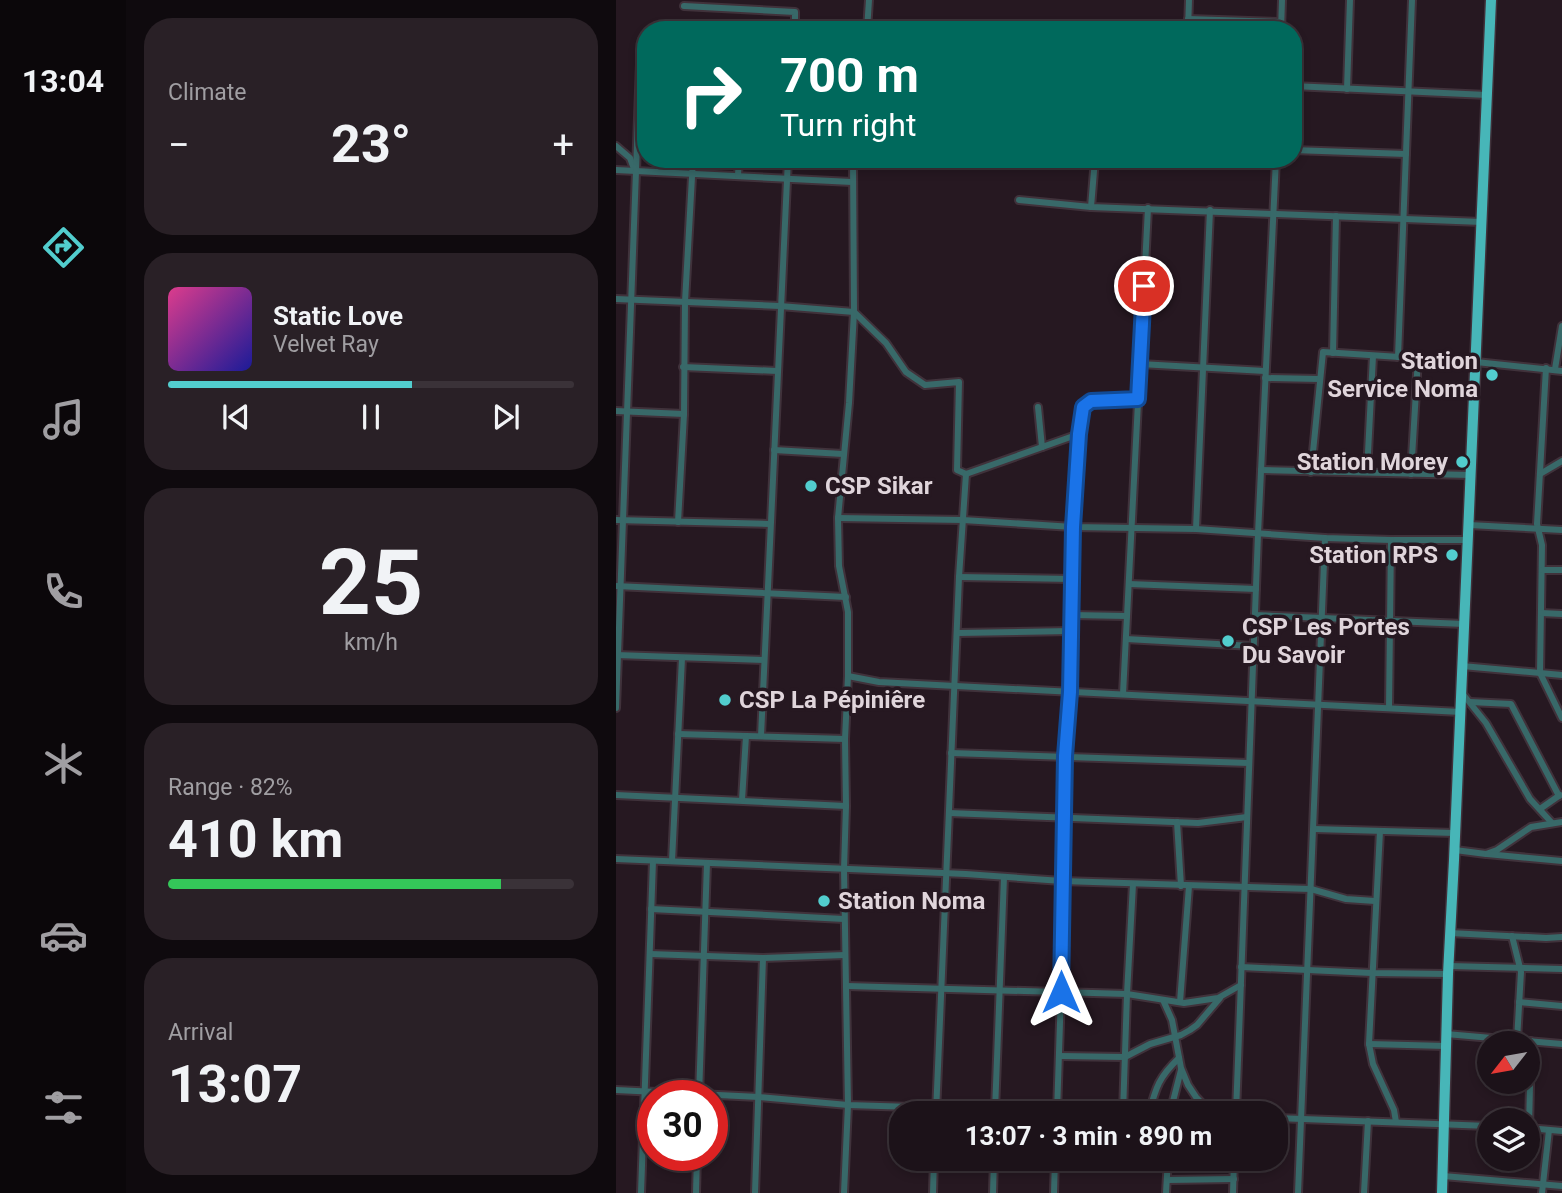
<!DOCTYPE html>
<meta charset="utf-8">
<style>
body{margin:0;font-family:Roboto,sans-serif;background:#292026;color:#f1f3f6;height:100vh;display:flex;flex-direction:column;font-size:26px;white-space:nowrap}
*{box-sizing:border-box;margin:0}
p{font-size:23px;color:#a09ea2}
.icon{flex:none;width:38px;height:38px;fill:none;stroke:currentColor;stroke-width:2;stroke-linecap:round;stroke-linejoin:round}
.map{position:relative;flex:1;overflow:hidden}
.side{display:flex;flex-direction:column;gap:18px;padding:18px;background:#0f0a0e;width:490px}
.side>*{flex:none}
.top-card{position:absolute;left:21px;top:21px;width:665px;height:147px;border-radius:28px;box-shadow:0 4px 10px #0003,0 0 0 2px #3a3238;background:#00695c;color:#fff;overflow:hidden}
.needle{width:46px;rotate:239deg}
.fabs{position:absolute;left:861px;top:1031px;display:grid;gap:14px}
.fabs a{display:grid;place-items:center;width:63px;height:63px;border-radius:50%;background:#1c1219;box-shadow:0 4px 10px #0003,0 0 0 2px #3a3238;font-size:35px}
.speed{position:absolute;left:21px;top:1080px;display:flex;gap:14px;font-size:35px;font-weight:700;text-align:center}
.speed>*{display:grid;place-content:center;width:91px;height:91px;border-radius:50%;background:#1c1219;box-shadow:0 4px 10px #0003,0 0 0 2px #3a3238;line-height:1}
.speed .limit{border:10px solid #d22;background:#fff;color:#111}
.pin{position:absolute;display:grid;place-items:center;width:60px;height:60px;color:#fff;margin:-30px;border:4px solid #fff;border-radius:50%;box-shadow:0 2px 7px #0007}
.me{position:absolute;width:77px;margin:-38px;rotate:0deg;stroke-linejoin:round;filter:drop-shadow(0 0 5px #0008)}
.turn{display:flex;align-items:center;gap:24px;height:147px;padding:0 28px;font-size:32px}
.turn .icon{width:91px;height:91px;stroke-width:2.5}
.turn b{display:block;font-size:49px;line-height:60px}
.big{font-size:52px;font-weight:700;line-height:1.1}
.side .tile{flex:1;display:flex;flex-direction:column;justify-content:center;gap:10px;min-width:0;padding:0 24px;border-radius:28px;background:#292026}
.side .dial{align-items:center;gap:0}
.dial b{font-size:91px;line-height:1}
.song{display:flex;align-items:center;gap:21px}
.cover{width:84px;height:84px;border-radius:10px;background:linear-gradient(135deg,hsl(330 70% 55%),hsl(240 70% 35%))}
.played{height:7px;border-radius:4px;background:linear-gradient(90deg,#52cdce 60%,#3a3238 60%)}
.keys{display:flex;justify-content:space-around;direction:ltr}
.heat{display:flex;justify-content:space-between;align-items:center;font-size:38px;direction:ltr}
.charge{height:10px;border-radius:5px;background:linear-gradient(90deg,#34c759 82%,#3a3238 0)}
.trip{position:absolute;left:273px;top:1101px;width:399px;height:70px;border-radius:28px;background:#1c1219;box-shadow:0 4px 10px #0003,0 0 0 2px #3a3238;font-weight:700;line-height:70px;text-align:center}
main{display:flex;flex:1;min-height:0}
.tabs{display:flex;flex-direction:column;width:126px;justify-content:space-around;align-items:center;background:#0b070a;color:#a09ea2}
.tabs .icon{width:49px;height:49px}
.tabs .on{color:#52cdce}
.tabs b{font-size:32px;color:#f1f3f6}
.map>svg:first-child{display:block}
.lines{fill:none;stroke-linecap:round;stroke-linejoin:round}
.minor-casing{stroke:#40323b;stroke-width:10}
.primary-casing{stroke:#40323b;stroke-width:13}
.minor{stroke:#386969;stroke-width:6}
.primary{stroke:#47b6b8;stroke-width:10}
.route-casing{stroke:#114b97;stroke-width:18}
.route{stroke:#1a73e8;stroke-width:12}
.poi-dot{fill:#52cdce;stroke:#261821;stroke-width:2.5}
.labels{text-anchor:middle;stroke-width:7;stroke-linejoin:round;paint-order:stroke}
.poi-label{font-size:24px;font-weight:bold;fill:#e0d5db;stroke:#261821;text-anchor:start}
</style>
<main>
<nav class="tabs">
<b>13:04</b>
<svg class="icon on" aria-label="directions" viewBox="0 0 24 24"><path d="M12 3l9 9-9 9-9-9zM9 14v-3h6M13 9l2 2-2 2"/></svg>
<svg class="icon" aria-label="music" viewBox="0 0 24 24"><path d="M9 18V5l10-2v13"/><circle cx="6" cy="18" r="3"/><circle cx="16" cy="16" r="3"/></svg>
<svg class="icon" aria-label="phone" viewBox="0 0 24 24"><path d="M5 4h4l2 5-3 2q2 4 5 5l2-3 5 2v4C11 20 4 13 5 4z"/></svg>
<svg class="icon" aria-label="climate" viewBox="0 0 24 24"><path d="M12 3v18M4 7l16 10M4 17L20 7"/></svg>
<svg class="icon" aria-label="car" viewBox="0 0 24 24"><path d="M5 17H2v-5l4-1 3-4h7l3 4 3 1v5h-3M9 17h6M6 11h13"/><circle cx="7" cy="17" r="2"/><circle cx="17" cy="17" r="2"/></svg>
<svg class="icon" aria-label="filters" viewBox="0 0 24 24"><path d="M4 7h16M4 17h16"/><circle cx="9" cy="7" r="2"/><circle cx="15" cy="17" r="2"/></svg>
</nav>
<section class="side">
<div class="tile"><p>Climate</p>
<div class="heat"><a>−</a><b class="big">23°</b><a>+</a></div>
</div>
<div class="tile">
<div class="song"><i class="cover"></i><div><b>Static Love</b><p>Velvet Ray</p></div></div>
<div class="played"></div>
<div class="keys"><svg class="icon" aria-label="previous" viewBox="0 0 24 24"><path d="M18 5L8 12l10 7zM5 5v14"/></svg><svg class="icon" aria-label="pause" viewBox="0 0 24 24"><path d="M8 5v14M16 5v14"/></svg><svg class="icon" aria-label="next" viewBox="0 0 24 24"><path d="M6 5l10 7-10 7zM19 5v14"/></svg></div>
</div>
<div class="tile dial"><b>25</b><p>km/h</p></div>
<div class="tile"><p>Range · 82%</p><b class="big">410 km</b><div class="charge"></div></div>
<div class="tile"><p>Arrival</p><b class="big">13:07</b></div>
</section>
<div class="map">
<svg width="946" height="1193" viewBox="0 0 946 1193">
<rect width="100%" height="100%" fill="#261821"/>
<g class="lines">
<g class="minor-casing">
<g id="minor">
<path d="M 68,6 L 179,12 L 179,30"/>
<path d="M 572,19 L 665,22"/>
<path d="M 251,30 L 253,0"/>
<path d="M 572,30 L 573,0"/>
<path d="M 665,30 L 666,0"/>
<path d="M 677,86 L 871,95"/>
<path d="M 731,89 L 734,0"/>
<path d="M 0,146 L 14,158 L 18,169"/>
<path d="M 677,150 L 790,154"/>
<path d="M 0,170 L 236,182"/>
<path d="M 122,175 L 123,159"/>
<path d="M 403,200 L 475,207 L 866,222"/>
<path d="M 475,207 L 479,159"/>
<path d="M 0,299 L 164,306 L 238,312 L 270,343 L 290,372 L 309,385 L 343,382 L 341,470 L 350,474 L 463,434"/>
<path d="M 717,353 L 720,216"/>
<path d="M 782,357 L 796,0"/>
<path d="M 524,364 L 649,371"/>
<path d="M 67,367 L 161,371"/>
<path d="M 930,368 L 921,524 L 926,545 L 924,673 L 946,718"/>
<path d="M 939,369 L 946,326"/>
<path d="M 649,378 L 704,379"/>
<path d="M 422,407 L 426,447"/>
<path d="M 0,411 L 68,414"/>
<path d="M 158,450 L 227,454"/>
<path d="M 645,470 L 854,475"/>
<path d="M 695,472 L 707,352 L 860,362 L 946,371"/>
<path d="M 751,472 L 757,356"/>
<path d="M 795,474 L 802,358"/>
<path d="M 924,474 L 946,461"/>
<path d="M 222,518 L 347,520 L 457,527 L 580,529 L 709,538 L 775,540 L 852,540"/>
<path d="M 0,520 L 154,524"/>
<path d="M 62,522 L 68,414 L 69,302 L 77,159"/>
<path d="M 853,525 L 946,530"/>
<path d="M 580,529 L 594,210"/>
<path d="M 926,570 L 946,570"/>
<path d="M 343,577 L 456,579"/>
<path d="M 513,584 L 640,589"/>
<path d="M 0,586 L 230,597"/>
<path d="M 925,613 L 946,614"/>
<path d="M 455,615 L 511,616"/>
<path d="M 639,615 L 848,624"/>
<path d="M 341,633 L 455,631"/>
<path d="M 510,639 L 637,646"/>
<path d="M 0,655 L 148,660"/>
<path d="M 846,666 L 946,675"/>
<path d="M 232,676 L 263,682 L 845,712"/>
<path d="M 846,693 L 870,723 L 914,799 L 936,823"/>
<path d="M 507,694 L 532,208"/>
<path d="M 854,702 L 895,704 L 943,796"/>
<path d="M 0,708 L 24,64 L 24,56 L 30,49"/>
<path d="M 773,708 L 775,540"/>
<path d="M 62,734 L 229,739"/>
<path d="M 145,736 L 172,159"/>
<path d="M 335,753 L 633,763"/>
<path d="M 0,795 L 230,806"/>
<path d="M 126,800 L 130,736"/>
<path d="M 924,809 L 944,795"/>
<path d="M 333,813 L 582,823 L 631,817"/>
<path d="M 561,822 L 565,886"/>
<path d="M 698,829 L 839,833"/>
<path d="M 764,831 L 753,1044 L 757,1064 L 778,1110 L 780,1122"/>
<path d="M 839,850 L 870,854 L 881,850 L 915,827 L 946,822"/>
<path d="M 871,854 L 946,861"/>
<path d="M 0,859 L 350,874 L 446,881 L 695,889 L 730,899 L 759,901"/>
<path d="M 56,861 L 66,658"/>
<path d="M 35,909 L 228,919"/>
<path d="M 834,933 L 930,938 L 946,937"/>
<path d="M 896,936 L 905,972 L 901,1040"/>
<path d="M 34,954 L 147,958 L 229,955"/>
<path d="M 833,966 L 946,969"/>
<path d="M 625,967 L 756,973 L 832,974"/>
<path d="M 231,986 L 511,994 L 568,1003 L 602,998 L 625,985"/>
<path d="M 547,1000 L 556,1020 L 565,1068 L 572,1085 L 580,1097 L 595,1113"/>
<path d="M 564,1002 L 573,886"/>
<path d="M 903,1002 L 946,1006"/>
<path d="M 830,1034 L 946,1044"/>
<path d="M 753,1044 L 830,1046"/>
<path d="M 443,1056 L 509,1057 L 534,1044 L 565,1035 L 574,1030 L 581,1025 L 604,998"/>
<path d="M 0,1090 L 143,1097 L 232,1105 L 495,1113"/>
<path d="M 83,1096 L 91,863"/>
<path d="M 379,1111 L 388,877"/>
<path d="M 320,1113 L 343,577 L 350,474"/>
<path d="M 441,1113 L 445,992 L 449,756 L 454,692 L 457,527 L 463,434 L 467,407 L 475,401 L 522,399"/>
<path d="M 507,1113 L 511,994 L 517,884"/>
<path d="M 533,1113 C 540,1087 543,1077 563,1058"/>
<path d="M 554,1113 L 565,1070"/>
<path d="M 620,1113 L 642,534 L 660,159"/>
<path d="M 660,1118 L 873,1126"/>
<path d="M 912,1128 L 946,1131"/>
<path d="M 913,1128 L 915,1041"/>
<path d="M 540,1158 L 551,1159"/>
<path d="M 827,1176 L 946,1186"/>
<path d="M 551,1180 L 618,1179"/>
<path d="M 25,1193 L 37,861"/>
<path d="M 80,1193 L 81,1155"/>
<path d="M 139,1193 L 147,958"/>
<path d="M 228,1193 L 232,1105 L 228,869 L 230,806 L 229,739 L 232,676 L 232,612 L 223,566 L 222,518 L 233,403 L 238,312 L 237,159"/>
<path d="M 317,1193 L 318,1158"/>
<path d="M 377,1193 L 378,1158"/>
<path d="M 438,1193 L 439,1158"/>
<path d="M 550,1193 L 552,1158"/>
<path d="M 617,1193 L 618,1158"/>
<path d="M 682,1193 L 709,538"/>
<path d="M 748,1193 L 752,1121"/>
<path d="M 926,1193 L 933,1130"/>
</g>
</g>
<g class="primary-casing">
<path id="primary" d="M 826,1193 L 832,974 L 838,860 L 875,0"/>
</g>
<use href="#minor" class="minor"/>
<use href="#primary" class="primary"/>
</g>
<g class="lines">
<g class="route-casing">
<path id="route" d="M 445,992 L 449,756 L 454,692 L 457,527 L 463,434 L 467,407 L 475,401 L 522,399 L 528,286"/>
</g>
<use href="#route" class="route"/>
</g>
<g class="poi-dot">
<circle cx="876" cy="375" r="7"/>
<circle cx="846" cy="462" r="7"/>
<circle cx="195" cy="486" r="7"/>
<circle cx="836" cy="555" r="7"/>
<circle cx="612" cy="641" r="7"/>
<circle cx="109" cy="700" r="7"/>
<circle cx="208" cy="901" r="7"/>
</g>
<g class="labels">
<g class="poi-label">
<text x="862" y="369" text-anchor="end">Station<tspan x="862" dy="28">Service Noma</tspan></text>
<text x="832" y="470" text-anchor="end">Station Morey</text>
<text x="209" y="494">CSP Sikar</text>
<text x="822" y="563" text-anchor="end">Station RPS</text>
<text x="626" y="635">CSP Les Portes<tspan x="626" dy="28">Du Savoir</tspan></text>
<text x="123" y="708">CSP La Pépiniêre</text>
<text x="222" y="909">Station Noma</text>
</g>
</g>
</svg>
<div class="fabs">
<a><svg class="needle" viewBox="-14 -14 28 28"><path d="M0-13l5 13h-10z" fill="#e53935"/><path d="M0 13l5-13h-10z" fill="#a09ea2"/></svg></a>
<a><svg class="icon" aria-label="layers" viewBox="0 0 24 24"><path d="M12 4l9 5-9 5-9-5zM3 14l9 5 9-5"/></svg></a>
</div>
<div class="speed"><div class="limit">30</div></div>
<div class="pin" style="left:528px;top:286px;background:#d93025"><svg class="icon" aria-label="arrive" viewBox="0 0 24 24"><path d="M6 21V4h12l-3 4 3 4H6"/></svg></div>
<svg class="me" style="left:445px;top:992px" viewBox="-20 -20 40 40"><path d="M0-17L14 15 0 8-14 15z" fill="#1a73e8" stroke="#fff" stroke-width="4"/></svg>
<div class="trip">13:07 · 3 min · 890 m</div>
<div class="top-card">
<div class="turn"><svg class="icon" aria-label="right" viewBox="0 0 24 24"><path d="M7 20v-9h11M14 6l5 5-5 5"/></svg><div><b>700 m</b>Turn right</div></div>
</div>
</div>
</main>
